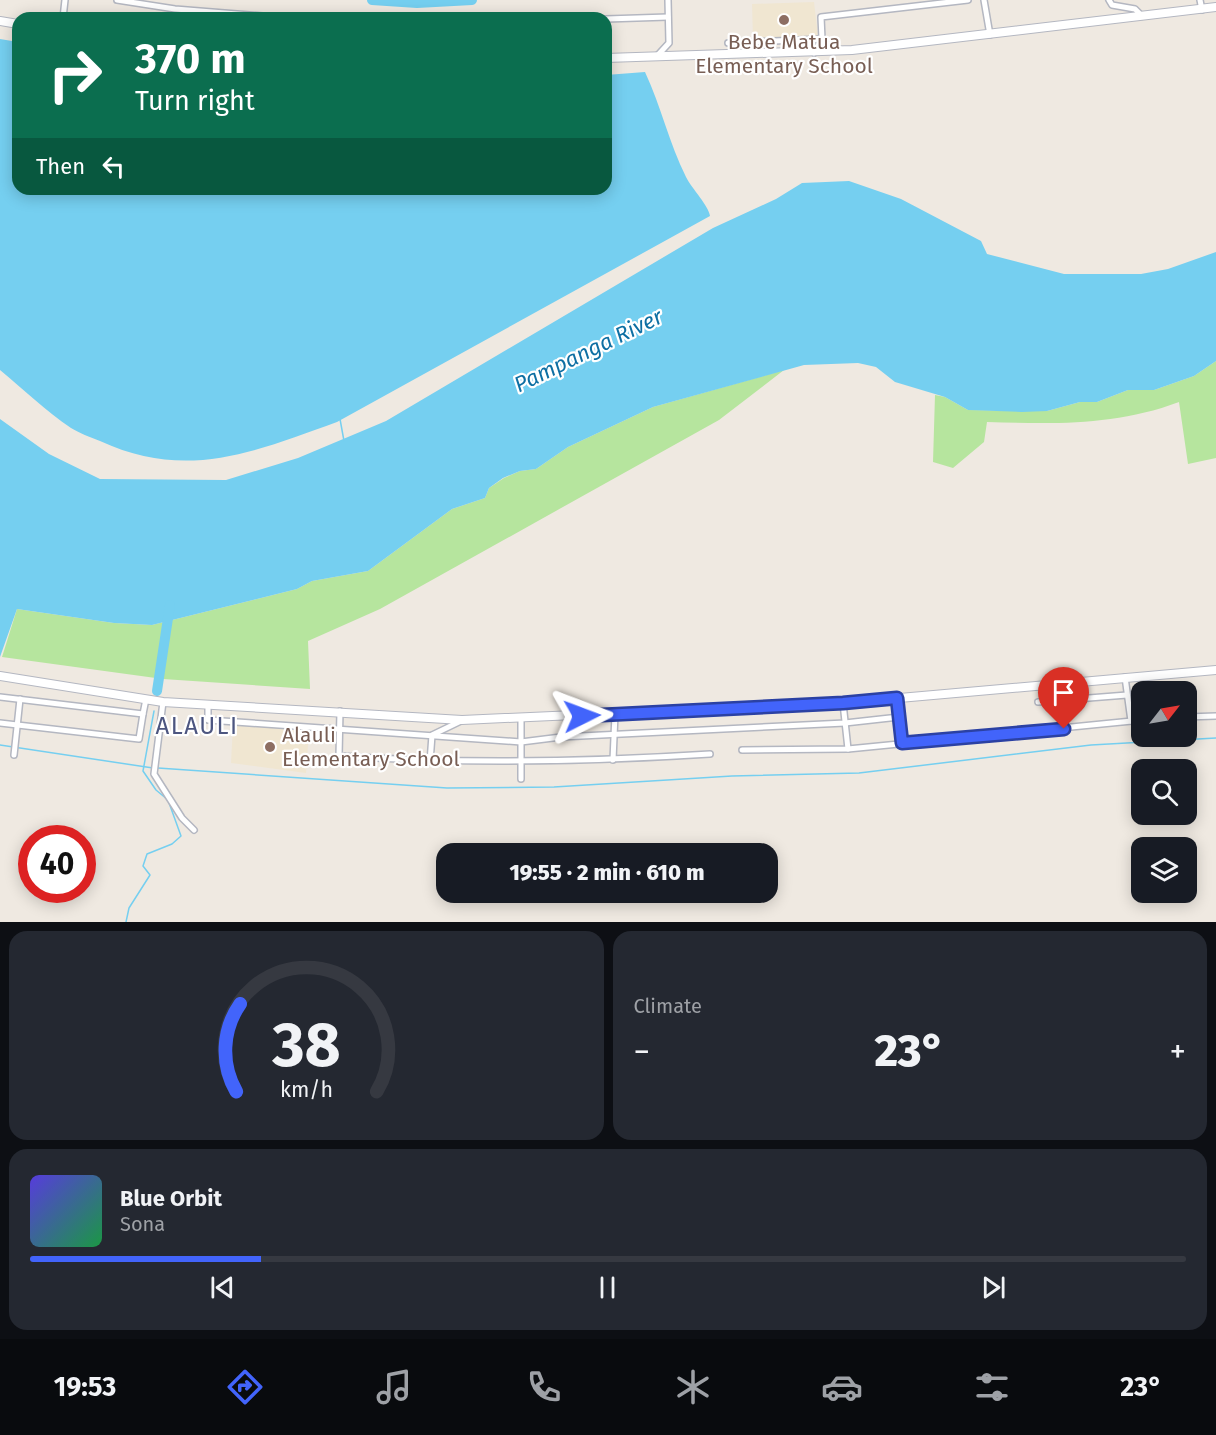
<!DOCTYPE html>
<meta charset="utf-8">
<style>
body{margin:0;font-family:"Fira Sans",sans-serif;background:#242831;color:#f1f3f6;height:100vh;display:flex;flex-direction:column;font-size:22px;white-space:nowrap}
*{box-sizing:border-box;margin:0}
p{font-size:20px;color:#9ea1a6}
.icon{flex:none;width:33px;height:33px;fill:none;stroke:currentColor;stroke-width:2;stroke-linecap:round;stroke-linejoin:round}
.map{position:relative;height:922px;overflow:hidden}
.sheet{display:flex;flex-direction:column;gap:9px;padding:9px;background:#0d0f14;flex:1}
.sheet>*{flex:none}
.banner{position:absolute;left:12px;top:12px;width:600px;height:183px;border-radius:18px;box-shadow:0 3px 15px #0003;background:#0b6e4f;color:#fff;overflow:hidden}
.needle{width:39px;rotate:59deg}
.tools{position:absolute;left:1131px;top:681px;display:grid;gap:12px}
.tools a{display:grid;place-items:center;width:66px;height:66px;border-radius:12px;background:#171b24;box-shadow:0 3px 15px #0003;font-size:30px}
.speed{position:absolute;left:18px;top:825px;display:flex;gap:12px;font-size:30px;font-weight:700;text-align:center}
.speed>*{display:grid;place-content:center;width:78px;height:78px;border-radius:50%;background:#171b24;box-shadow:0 3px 15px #0003;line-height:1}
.speed .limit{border:9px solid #d22;background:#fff;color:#111}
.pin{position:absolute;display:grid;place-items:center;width:51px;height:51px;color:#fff;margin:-62px -26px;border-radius:50% 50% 50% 0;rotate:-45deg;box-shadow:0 0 6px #0007}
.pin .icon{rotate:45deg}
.me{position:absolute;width:66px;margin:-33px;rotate:87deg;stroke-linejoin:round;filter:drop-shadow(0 0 4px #0008)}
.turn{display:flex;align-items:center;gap:21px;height:126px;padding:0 24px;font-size:27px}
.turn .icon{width:78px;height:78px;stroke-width:2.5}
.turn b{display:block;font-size:42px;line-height:51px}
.then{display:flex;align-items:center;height:57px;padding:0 24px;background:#0003;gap:12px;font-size:22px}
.big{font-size:45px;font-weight:800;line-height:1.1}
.sheet .card{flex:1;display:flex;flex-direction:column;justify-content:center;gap:9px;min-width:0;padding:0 21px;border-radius:18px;background:#242831}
.sheet .dial{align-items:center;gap:0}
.dial svg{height:156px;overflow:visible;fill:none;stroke:#363941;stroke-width:7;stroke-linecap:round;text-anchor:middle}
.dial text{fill:#f1f3f6;stroke:none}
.song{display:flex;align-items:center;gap:18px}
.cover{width:72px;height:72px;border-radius:9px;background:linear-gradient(135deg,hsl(250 70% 55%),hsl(140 70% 35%))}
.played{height:6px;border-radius:3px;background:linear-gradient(90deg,#4264fb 20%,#363941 20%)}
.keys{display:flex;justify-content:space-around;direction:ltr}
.heat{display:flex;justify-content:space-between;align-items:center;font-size:33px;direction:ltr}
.sheet .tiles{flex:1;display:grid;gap:9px;grid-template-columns:1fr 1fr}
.card:last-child{grid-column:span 2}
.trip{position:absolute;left:436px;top:843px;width:342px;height:60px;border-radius:18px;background:#171b24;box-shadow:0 3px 15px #0003;font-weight:800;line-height:60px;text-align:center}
.tab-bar{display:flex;height:96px;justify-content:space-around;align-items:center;background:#090b0e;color:#9ea1a6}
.tab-bar .icon{width:42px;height:42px}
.tab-bar .on{color:#4264fb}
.tab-bar b{font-size:27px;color:#f1f3f6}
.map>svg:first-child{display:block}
.education{fill:#f0e6d1}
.green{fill:#b6e59e}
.water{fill:#75cff0}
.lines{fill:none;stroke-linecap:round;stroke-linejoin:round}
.stream{stroke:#75cff0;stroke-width:1.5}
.river{stroke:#75cff0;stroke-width:10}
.street-casing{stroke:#b4b7c1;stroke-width:8}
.secondary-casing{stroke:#b4b7c1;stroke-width:10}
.street{stroke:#fff;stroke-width:5}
.secondary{stroke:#fff;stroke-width:8}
.route-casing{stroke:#2b41a3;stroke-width:15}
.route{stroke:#4264fb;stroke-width:10}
.education-dot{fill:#8d6e63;stroke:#fff;stroke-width:2}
.labels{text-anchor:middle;stroke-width:4.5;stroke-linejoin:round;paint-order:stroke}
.education-label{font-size:21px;fill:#785e54;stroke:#fff}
.water-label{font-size:22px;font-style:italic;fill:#0d6fa3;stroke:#fff}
.quarter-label{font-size:24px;letter-spacing:1.5px;fill:#4d5680;stroke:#fff}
</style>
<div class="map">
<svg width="1216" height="922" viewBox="0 0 1216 922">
<rect width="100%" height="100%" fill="#efe9e1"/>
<g class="education">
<path d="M 814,2 L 818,37 L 753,39 L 752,4 Z"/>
<path d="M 233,725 L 309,730 L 306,773 L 231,763 Z"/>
</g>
<g class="green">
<path d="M 1216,361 L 1216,458 L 1188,464 L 1179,402 C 1115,426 1054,424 987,422 L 984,442 L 953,468 L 933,462 L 935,395 L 945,397 L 968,410 L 1047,411 L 1080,402 L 1097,402 L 1128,390 L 1154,390 L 1194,376 Z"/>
<path d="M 784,370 L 719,420 L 380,609 L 308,641 L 310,689 L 163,679 L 2,657 L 17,609 L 114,623 L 152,625 L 297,589 L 312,581 L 368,571 L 452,509 L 485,498 L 489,488 L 504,478 L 520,471 L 536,469 L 568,447 L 653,407 Z"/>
</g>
<g class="water">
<path d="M 0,39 L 18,42 L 18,189 L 606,189 L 606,75 L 645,72 C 661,106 669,143 686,177 C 692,189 709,206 710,216 L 337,422 C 254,452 186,481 100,441 C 90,437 79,433 71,428 C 46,411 23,389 0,370 Z"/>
<path d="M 849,181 L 901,199 L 981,241 L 987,254 L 1064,274 L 1141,274 L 1168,269 L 1216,252 L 1216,361 L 1194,376 L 1154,390 L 1128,390 L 1097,402 L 1080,402 L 1047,411 L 1022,412 L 968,410 L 945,397 L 895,382 L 876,367 L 858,363 L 804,365 L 653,407 L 568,447 L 536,469 L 520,471 L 503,478 L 489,488 L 485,498 L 452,509 L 368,571 L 312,581 L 297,589 L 152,625 L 114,623 L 17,609 L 0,657 L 0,419 L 49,454 L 100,479 L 226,480 L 298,458 L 386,421 L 713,228 L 776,199 L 802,183 Z"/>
</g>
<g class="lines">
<g class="stream">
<path d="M 340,419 L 344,441"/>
<path d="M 0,745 L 153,768"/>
<path d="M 158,768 L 447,788 L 554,787 L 732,776 L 859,773 L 1091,745 L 1216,738"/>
<path d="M 126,922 L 129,908 L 150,875 L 143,866 L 147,854 L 172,844 L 181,836 L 168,800 L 156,790 L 143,771 L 154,711"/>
</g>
<g class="river">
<path d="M 372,0 L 417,3 L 472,0"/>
<path d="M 157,691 L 170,605"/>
</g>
<g class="street-casing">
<g id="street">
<path d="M 117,0 L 175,9 L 287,18"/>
<path d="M 984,0 L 990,35"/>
<path d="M 1109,0 L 1112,5 L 1135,9 L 1142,16"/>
<path d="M 1200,0 L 1202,10"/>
<path d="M 63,18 L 65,0"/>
<path d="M 606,19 L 668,17"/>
<path d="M 728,43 L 822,39"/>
<path d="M 814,53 L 822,39 L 821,17 L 968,0"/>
<path d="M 657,56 L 669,43 L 668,0"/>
<path d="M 1125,677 L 1131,721"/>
<path d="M 0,697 L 143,714 L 146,699"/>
<path d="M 897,698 L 902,743"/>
<path d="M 163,702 L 154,774 L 182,818 L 194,830"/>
<path d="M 1038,702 L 1127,695"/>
<path d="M 843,703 L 848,749"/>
<path d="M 208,704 L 208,720 L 521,742 L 561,737 L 845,723 L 899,717"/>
<path d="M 340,711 L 339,756 C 463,764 586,762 710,754"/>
<path d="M 1186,717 L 1216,716"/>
<path d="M 521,718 L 521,779"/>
<path d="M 0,723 L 139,739 L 143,714"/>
<path d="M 742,750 L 848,749 L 1142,720"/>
<path d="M 14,755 L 20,699"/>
<path d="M 613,760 L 615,714"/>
<path d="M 430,762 L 432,735 L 461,721"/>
</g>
</g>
<g class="secondary-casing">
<g id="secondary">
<path d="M 0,21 L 18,24"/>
<path d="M 606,58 L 852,50 L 1216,7"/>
<path d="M 0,676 L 163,702 L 462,720 L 843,703 L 1216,670"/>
</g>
</g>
<use href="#street" class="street"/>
<use href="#secondary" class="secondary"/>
</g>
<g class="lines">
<g class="route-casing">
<path id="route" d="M 582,716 L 843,703 L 897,698 L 902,743 L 1064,729"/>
</g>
<use href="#route" class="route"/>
</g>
<g class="education-dot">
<circle cx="784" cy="20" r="6"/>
<circle cx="270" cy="747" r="6"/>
</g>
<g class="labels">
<g class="education-label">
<text x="784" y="49">Bebe Matua<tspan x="784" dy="24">Elementary School</tspan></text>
<text x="282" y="742" text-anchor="start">Alauli<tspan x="282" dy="24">Elementary School</tspan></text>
</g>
<g class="water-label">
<text transform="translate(588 350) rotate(-26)" y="8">Pampanga River</text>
</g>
<g class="quarter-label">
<text x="197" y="734">ALAULI</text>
</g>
</g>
</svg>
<div class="tools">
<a><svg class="needle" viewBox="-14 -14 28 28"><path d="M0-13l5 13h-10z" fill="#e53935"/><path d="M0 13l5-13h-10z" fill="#9ea1a6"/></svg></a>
<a><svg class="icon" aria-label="search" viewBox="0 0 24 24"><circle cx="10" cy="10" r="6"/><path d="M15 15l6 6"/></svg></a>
<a><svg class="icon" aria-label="layers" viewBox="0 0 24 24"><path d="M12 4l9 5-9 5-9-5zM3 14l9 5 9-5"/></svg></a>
</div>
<div class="speed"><div class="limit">40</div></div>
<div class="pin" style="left:1064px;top:729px;background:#d93025"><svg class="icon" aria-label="arrive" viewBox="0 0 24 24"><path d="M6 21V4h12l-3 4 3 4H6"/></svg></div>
<svg class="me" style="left:582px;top:716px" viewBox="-20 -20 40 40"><path d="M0-17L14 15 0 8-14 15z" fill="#4264fb" stroke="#fff" stroke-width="4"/></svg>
<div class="trip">19:55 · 2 min · 610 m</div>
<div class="banner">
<div class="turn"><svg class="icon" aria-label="right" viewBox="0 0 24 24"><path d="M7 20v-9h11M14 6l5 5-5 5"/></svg><div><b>370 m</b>Turn right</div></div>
<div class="then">Then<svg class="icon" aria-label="left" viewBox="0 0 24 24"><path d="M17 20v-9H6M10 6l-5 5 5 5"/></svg></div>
</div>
</div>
<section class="sheet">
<div class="tiles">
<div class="card dial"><svg viewBox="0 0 100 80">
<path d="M14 69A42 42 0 1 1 86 69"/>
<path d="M14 69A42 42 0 0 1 16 24" stroke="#4264fb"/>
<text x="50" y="56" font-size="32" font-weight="700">38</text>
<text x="50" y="72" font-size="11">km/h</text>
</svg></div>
<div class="card"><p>Climate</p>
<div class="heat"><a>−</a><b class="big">23°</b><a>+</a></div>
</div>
<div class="card">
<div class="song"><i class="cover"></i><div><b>Blue Orbit</b><p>Sona</p></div></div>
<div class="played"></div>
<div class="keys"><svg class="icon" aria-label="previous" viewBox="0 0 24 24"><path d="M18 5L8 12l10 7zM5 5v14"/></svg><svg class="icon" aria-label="pause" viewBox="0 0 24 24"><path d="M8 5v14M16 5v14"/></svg><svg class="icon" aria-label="next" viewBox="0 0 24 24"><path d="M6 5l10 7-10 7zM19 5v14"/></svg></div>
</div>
</div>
</section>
<nav class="tab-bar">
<b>19:53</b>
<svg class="icon on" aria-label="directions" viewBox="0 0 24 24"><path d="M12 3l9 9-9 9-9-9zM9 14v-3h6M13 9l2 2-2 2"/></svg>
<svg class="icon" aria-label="music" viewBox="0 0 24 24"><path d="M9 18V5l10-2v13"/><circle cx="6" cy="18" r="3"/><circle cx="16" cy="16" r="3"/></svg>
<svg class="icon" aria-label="phone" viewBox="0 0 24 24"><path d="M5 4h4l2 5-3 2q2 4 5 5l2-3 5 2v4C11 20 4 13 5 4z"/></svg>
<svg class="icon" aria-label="climate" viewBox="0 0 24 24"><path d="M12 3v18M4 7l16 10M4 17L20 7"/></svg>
<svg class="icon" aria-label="car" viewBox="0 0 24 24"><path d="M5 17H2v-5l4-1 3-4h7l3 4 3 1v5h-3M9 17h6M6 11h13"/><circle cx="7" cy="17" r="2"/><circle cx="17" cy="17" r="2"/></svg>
<svg class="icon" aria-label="filters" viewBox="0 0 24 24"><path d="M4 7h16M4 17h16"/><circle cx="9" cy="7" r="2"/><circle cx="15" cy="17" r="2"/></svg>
<b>23°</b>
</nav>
